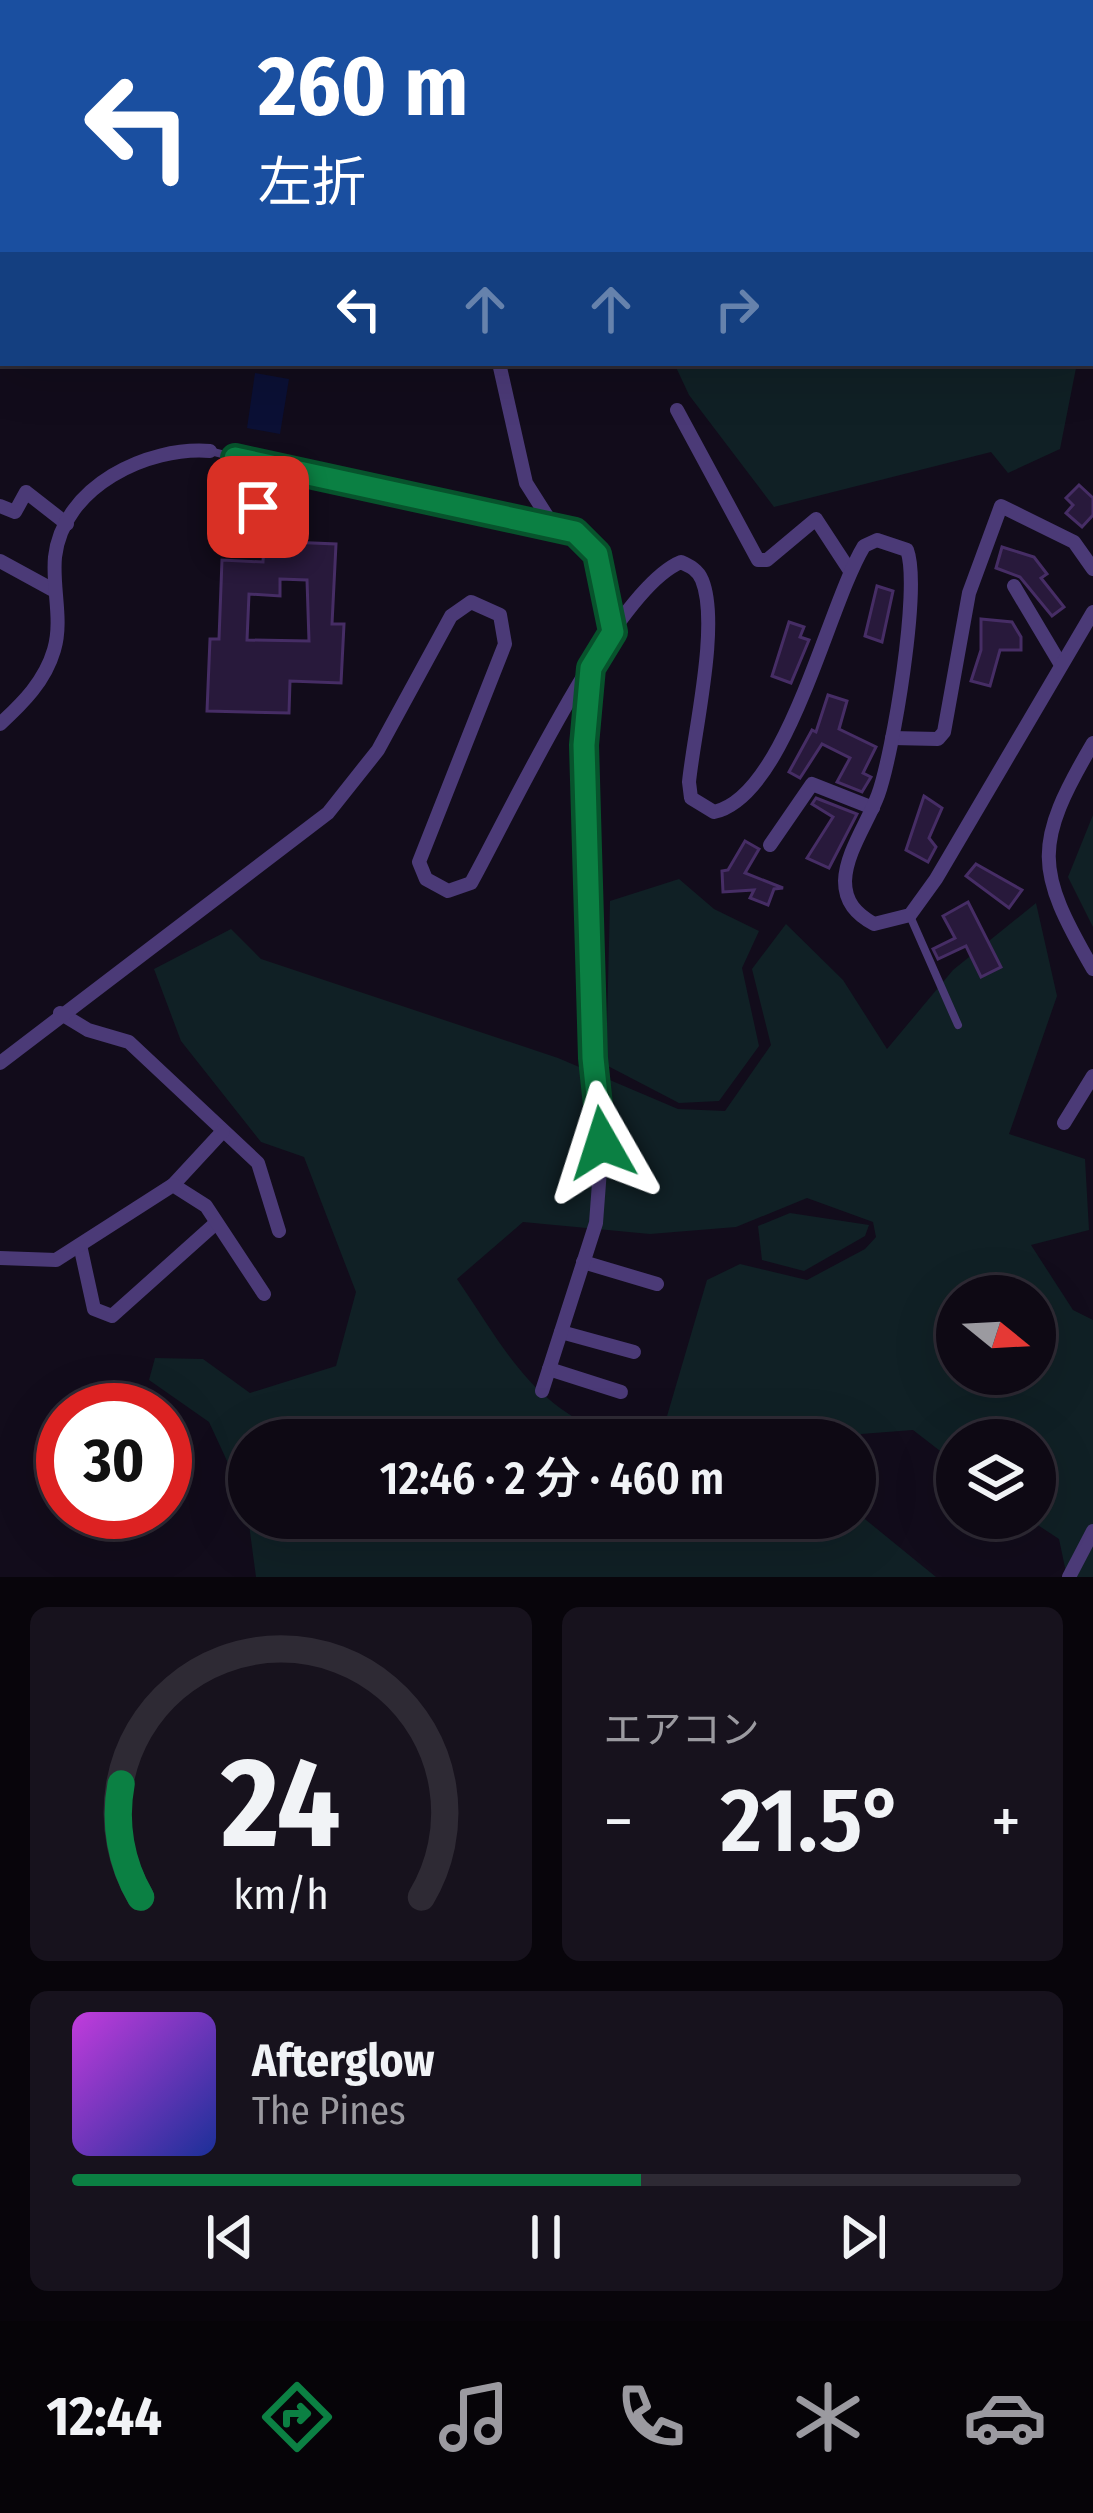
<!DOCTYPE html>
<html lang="ja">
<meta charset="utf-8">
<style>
body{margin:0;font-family:"Fira Sans Condensed","Noto Sans JP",sans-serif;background:#17121d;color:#f1f3f6;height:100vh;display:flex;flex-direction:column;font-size:45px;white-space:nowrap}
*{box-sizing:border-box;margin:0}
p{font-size:39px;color:#9b9aa0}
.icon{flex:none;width:66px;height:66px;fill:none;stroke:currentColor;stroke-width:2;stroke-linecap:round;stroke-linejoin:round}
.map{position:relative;height:1577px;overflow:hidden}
.panel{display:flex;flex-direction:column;gap:30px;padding:30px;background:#08050b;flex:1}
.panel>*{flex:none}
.guide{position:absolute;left:0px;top:0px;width:1095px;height:366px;box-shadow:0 12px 48px #0002,0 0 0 3px #2e2a34;background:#1a4fa0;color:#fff;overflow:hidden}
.needle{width:78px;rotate:108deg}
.tools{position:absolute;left:936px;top:1275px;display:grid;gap:24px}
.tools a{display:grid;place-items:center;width:120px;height:120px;border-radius:50%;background:#0e0914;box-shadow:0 12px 48px #0002,0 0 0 3px #2e2a34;font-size:60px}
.speed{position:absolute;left:36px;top:1383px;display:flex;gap:24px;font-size:60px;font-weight:700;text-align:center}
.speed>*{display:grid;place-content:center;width:156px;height:156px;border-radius:50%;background:#0e0914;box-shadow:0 12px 48px #0002,0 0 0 3px #2e2a34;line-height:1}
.speed .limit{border:18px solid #d22;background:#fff;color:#111}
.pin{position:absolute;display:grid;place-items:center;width:102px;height:102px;color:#fff;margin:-51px;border-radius:24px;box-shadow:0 6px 18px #0006}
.me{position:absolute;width:132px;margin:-66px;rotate:354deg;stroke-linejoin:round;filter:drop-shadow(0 0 9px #0008)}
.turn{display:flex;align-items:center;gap:42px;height:252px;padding:0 60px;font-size:54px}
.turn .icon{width:156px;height:156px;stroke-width:2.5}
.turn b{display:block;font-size:84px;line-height:102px}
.lanes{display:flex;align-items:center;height:114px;padding:0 60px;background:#0003;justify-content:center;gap:60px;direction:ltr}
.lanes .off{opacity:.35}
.big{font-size:90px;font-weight:600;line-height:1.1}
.panel .widget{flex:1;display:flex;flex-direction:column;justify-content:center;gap:18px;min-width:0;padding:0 42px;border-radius:18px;background:#17121d}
.panel .dial{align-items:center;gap:0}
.dial svg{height:312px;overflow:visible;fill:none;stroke:#2e2a34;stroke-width:7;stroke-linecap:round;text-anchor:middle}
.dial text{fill:#f1f3f6;stroke:none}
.song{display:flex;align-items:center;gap:36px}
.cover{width:144px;height:144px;border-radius:18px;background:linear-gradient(135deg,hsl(290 70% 55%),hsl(230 70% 35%))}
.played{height:12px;border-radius:6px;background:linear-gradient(90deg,#0b8043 60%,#2e2a34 60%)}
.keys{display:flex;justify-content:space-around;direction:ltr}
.heat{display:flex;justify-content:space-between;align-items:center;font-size:66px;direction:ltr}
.panel .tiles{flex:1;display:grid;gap:30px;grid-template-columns:1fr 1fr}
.widget:last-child{grid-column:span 2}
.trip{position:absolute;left:228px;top:1419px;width:648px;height:120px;border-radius:60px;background:#0e0914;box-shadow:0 12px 48px #0002,0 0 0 3px #2e2a34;font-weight:600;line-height:120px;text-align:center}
.tabs{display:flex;height:192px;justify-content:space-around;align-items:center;background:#060408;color:#9b9aa0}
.tabs .icon{width:84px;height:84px}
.tabs .active{color:#0b8043}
.tabs b{font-size:54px;color:#f1f3f6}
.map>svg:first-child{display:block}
.green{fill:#102025;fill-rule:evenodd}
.water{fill:#0b1035}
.building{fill:#28193b;stroke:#462d65;stroke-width:3;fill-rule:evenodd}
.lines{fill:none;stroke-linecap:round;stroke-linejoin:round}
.service{stroke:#4b3a77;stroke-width:8}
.minor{stroke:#4b3a77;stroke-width:14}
.route-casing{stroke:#07532c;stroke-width:30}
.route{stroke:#0b8043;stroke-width:21}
</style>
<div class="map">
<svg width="1093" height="1577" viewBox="0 0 1093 1577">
<rect width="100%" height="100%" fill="#120c1b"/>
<g class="green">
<path d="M 632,0 L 1076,0 L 631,3 Z"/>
<path d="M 674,363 L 1077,363 L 1060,449 L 1008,473 L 991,452 L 774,507 L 689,395 Z"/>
<path d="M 1093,815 L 1093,927 L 1068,877 Z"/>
<path d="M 679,879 L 714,909 L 759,931 L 742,968 L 759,1046 L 719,1101 L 679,1103 L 606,1065 L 610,901 Z"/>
<path d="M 1036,903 L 1057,996 L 1009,1134 L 1085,1159 L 1089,1230 L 1031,1245 L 1073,1310 L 1093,1320 L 1093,1577 L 1067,1577 L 1059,1539 L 1027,1518 L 1035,1518 L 1035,1440 L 957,1440 L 957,1464 L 913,1430 L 861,1434 L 855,1442 L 660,1440 L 707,1280 L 740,1264 L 807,1280 L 865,1249 L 876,1237 L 873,1222 L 807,1198 L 736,1227 L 650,1234 L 523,1222 L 457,1279 C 509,1355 531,1407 622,1440 L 249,1440 L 249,1518 L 855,1518 L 855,1511 L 936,1577 L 256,1577 L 246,1502 L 209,1422 L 149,1380 L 155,1358 L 203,1359 L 250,1393 L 336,1366 L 356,1292 L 304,1157 L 261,1142 L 181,1041 L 154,969 L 231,929 L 261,959 L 558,1058 L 678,1109 L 725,1111 L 771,1045 L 752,969 L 786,924 L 843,980 L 887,1049 L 953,970 ZM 957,1296 L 1035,1296 L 1035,1374 L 957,1374 Z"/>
<path d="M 790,1213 L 869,1225 L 865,1236 L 804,1271 L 762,1260 L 758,1226 Z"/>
</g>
<path class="water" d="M 255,373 L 289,379 L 280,434 L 247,428 Z"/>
<g class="building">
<path d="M 267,483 L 291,484 L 289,542 L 336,544 L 332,624 L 344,624 L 341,683 L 290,681 L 289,713 L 207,711 L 210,639 L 219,639 L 222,560 L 263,562 ZM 280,579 L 307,580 L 309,641 L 247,640 L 249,594 L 280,596 Z"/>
<path d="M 1079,485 L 1093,498 L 1093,515 L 1082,527 L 1066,513 L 1073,505 L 1066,498 Z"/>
<path d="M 1002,547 L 1034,557 L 1047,574 L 1041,578 L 1064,607 L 1052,616 L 1020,577 L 996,568 Z"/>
<path d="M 877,586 L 893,591 L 882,642 L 865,636 Z"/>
<path d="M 981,619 L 1012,622 L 1021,637 L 1021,650 L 1000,650 L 990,686 L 971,681 L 981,650 Z"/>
<path d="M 789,622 L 804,627 L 800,637 L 809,640 L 791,683 L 772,676 Z"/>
<path d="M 828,695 L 847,701 L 839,729 L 876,747 L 863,773 L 871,777 L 862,792 L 837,782 L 850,758 L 822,744 L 800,778 L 789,772 L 812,730 L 816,732 Z"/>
<path d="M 924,796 L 942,808 L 929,838 L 936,847 L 928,862 L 906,850 Z"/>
<path d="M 816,798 L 857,814 L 829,868 L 807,858 L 833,817 L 812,804 Z"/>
<path d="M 745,841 L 759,849 L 745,873 L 783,888 L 774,889 L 768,905 L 750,898 L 754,890 L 723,892 L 722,871 L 728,870 Z"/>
<path d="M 976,864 L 1022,890 L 1009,908 L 966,876 Z"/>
<path d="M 968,902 L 1001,967 L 981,977 L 966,946 L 938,959 L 933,949 L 955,938 L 943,916 Z"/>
</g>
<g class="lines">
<g class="service">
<path d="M 210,451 L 323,480"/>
<circle cx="237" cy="510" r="22"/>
<path d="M 233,489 L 235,458"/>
<path d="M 910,916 L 958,1025"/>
</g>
<g class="minor">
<path d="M 0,135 L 3,134"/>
<path d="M 499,363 L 526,483 L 552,524"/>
<path d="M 677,410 L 758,560 L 767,560 L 816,519 L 850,571"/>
<path d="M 324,480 L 575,532 L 597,554 L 613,632"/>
<path d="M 0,506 L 15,512 L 26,492 L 67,524"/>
<path d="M 0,561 L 55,591"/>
<path d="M 1014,586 L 1061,665"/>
<path d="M 0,724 C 23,703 45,681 54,650 C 63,620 52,588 55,557 C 63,486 148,446 210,451"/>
<path d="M 892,738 L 938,739 L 944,732 L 969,593 L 1001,506 L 1074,542 L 1093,569"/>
<path d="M 1093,743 C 1033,845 1035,869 1093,969"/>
<path d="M 770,845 L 812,784 L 873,808"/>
<path d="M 60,1013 L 88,1030 L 129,1042 L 258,1163 L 279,1231"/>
<path d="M 0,1063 L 328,813 L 378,750 L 451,616 L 471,602 L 500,615 L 505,644 L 419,862 L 426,879 L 448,891 L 471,883 C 510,813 614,589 681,562 C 690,566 698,570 702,580 C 720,624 694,732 689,782 L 691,798 L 714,812 C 787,796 827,607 864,546 L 877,540 L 907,550 C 921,587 893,754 878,795 C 868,822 846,852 845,881 C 845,902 856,914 874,924 L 910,915 L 936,879 L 1093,612"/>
<path d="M 1064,1123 L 1093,1076"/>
<path d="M 173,1185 L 223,1131"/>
<path d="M 80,1245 L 94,1309 L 112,1316 L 216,1223"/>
<path d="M 0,1258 L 56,1260 L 173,1185 L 206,1206 L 264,1294"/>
<path d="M 583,1262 L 657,1284"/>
<path d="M 561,1332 L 634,1352"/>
<path d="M 549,1369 L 621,1392"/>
<path d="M 542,1391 L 596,1223 L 602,1143 L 593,1058 L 583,745 L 590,673"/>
<path d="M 1069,1577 L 1093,1531"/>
</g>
</g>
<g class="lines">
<g class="route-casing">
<path id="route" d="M 258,507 L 250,493 L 233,489 L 235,458 L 575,532 L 597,554 L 613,632 L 591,668 L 584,745 L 593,1058 L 602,1143"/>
</g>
<use href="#route" class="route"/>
</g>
</svg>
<div class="tools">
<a><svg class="needle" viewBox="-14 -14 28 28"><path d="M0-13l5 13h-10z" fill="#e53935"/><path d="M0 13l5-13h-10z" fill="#9b9aa0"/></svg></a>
<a><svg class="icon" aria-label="layers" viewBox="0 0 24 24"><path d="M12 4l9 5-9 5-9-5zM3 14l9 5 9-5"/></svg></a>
</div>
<div class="speed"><div class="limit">30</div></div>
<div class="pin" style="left:258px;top:507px;background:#d93025"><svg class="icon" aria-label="arrive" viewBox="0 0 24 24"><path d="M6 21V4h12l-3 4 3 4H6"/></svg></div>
<svg class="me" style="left:602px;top:1143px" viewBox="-20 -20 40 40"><path d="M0-17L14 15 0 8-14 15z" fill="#0b8043" stroke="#fff" stroke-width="4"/></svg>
<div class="trip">12:46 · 2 分 · 460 m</div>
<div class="guide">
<div class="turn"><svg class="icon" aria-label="left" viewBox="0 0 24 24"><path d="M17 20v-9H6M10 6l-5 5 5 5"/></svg><div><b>260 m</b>左折</div></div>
<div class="lanes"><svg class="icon" aria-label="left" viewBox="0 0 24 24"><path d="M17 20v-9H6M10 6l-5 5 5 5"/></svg><svg class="icon off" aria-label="ahead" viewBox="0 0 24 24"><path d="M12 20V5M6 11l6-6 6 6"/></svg><svg class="icon off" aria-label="ahead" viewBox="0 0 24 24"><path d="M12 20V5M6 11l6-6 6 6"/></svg><svg class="icon off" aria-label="right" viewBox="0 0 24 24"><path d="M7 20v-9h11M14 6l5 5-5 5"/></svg></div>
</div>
</div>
<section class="panel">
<div class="tiles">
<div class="widget dial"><svg viewBox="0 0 100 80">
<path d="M14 69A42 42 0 1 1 86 69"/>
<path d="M14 69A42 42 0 0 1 9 40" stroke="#0b8043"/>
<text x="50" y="56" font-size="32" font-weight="700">24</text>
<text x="50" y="72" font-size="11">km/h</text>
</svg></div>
<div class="widget"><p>エアコン</p>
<div class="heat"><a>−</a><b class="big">21.5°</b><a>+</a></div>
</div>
<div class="widget">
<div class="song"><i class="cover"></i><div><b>Afterglow</b><p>The Pines</p></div></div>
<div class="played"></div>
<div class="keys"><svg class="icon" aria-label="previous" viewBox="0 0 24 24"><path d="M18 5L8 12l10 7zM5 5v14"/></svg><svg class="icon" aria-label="pause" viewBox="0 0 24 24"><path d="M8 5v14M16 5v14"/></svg><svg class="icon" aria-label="next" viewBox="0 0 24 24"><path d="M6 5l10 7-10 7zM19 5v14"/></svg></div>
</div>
</div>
</section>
<nav class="tabs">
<b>12:44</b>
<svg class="icon active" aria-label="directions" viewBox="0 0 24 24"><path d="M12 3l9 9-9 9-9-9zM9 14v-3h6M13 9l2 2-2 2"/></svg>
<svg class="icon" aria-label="music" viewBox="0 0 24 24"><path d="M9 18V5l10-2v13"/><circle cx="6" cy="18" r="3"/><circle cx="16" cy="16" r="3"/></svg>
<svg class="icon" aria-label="phone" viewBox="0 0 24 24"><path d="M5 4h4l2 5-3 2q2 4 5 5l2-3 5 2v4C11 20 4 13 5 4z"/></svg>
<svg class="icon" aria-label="climate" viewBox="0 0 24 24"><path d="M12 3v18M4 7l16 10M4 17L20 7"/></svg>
<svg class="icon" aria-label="car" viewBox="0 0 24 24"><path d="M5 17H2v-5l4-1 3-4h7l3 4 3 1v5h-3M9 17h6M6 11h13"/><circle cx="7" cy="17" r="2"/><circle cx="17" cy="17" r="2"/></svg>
</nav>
